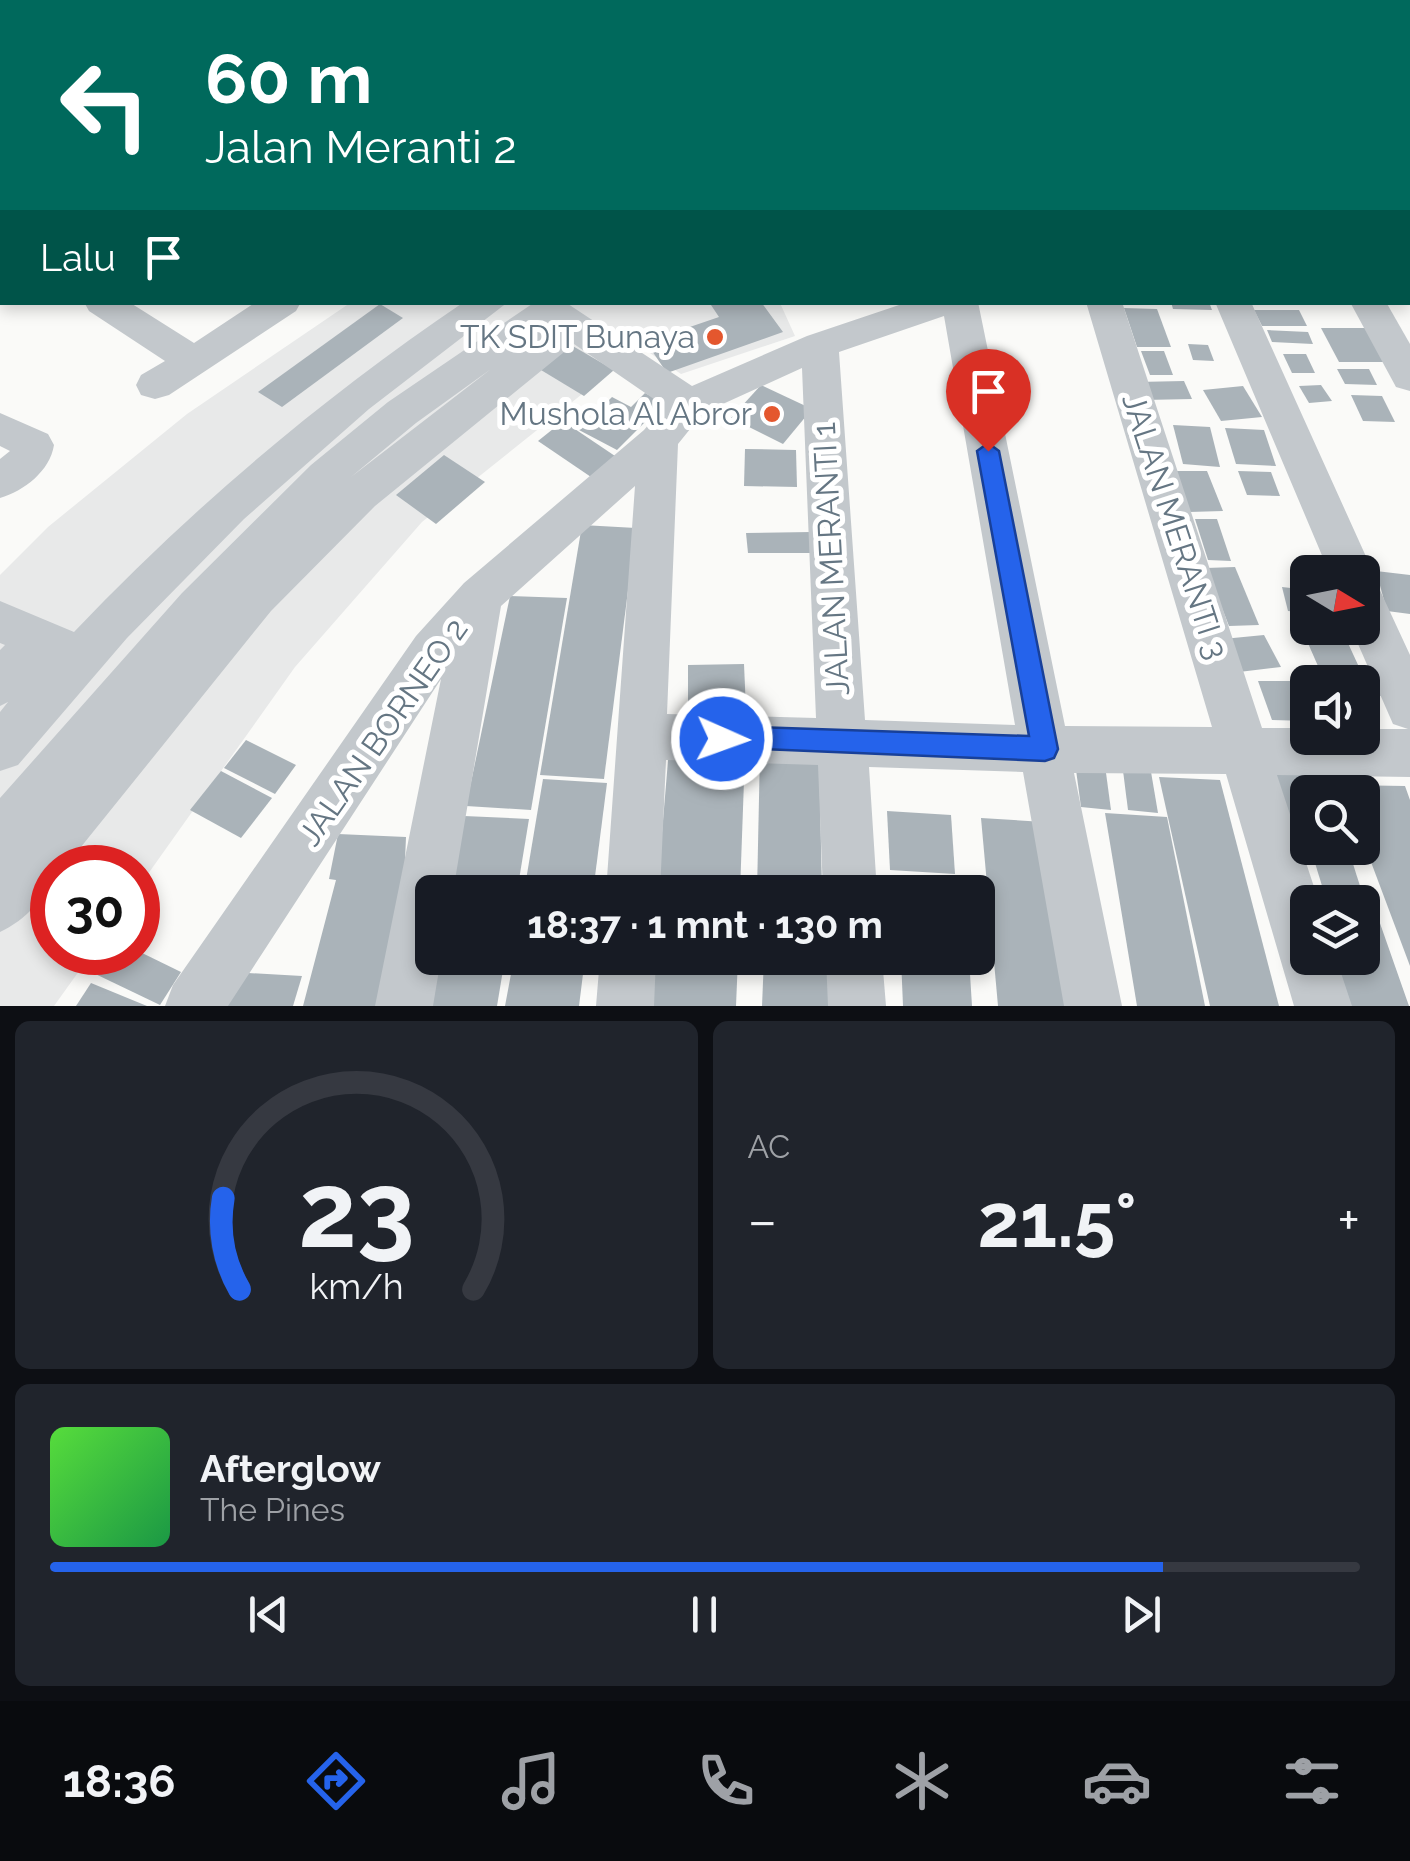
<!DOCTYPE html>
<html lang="id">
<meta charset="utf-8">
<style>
body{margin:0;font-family:Raleway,sans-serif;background:#20242c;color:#f1f3f6;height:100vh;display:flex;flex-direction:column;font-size:38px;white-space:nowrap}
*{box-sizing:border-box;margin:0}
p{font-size:32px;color:#9ea1a6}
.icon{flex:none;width:55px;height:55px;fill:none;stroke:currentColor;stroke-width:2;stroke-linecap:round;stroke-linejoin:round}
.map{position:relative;height:1006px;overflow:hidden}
.sheet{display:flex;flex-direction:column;gap:15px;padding:15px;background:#0d0f14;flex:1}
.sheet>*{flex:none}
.guide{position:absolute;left:0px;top:0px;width:1410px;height:305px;box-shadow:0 5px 15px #0003;background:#00695c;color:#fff;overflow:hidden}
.needle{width:65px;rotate:100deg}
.controls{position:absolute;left:1290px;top:555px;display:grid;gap:20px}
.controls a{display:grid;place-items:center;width:90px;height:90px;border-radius:15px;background:#171b24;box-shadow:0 5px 15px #0003;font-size:50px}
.speed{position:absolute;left:30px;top:845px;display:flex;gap:20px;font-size:50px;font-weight:700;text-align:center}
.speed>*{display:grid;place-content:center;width:130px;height:130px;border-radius:50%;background:#171b24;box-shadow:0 5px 15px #0003;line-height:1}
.speed .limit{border:15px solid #d22;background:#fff;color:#111}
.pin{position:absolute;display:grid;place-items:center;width:85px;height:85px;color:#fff;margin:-102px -42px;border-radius:50% 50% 50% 0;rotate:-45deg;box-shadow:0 0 10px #0007}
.pin .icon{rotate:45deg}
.me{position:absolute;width:110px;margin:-55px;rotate:92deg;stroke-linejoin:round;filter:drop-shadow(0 0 8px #0008)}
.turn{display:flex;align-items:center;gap:35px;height:210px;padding:0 40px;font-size:45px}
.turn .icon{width:130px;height:130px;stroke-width:2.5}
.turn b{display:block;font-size:70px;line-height:85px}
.then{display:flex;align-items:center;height:95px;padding:0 40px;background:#0003;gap:20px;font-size:38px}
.big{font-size:75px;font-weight:700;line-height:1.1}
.sheet .tile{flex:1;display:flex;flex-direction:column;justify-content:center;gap:15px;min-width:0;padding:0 35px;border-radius:15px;background:#20242c}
.sheet .dial{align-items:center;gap:0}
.dial svg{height:260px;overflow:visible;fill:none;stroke:#363941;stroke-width:7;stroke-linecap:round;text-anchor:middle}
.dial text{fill:#f1f3f6;stroke:none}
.song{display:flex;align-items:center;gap:30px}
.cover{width:120px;height:120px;border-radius:15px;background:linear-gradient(135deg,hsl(110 70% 55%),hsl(140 70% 35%))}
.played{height:10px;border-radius:5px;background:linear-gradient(90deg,#2563eb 85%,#363941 85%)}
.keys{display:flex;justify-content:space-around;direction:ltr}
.heat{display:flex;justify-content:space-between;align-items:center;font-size:55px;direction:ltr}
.sheet .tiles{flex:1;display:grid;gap:15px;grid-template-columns:1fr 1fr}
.tile:last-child{grid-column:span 2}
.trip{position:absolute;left:415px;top:875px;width:580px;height:100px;border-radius:15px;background:#171b24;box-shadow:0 5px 15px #0003;font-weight:700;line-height:100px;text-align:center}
.menu{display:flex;height:160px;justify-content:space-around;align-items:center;background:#090b0e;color:#9ea1a6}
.menu .icon{width:70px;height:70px}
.menu .current{color:#2563eb}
.menu b{font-size:45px;color:#f1f3f6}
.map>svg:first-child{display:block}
.built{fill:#e8e9e9}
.building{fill:#aab3b9}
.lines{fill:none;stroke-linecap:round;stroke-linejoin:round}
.minor{fill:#c3c8cc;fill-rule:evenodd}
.route{fill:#2563eb;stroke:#184099;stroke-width:2.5}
.poi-dot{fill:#e4572e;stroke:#fff;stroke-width:4}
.labels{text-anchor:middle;stroke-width:10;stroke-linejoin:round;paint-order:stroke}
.poi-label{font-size:32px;fill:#657683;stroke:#fff;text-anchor:end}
.street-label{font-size:32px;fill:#657683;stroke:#fff}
</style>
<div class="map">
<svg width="1410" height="1006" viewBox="0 0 1410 1006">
<rect width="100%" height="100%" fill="#fafaf8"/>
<path class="built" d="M 350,303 L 780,303 L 795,336 L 681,374 L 641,347 L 422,522 L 295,667 L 138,888 L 138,868 L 52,868 L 52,952 L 92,953 L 54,1006 L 0,1006 L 0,575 L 48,527 L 187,414 Z"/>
<g class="building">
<path d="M 709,302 L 761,302 L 783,332 L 667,373 L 646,342 L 719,317 Z"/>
<path d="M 1171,302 L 1209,302 L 1212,310 L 1173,309 Z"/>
<path d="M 380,304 L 403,318 L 282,407 L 258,392 Z"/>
<path d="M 1124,308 L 1157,309 L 1171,347 L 1137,347 Z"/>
<path d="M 1254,310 L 1299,310 L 1307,326 L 1262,326 Z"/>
<path d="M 1321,328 L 1369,328 L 1388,362 L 1339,362 Z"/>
<path d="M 1267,330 L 1308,332 L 1313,344 L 1272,342 Z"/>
<path d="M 1188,344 L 1208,345 L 1214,361 L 1193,360 Z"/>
<path d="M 571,345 L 614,370 L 584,396 L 541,370 Z"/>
<path d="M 1141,351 L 1164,351 L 1173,375 L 1150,375 Z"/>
<path d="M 1283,354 L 1306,354 L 1315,373 L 1292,373 Z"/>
<path d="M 1337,369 L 1369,369 L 1377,385 L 1345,384 Z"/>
<path d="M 1184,381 L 1192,399 L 1144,400 L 1137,382 Z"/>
<path d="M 761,385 L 812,409 L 783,444 L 731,418 Z"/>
<path d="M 1321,385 L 1332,401 L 1309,403 L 1299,386 Z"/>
<path d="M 1243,386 L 1262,417 L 1221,421 L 1203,390 Z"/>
<path d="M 645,393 L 664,403 L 617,450 L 579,430 L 612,397 L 631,407 Z"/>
<path d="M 1351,395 L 1382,396 L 1395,422 L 1363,421 Z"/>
<path d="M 563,421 L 615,456 L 591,477 L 538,441 Z"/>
<path d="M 1173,425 L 1210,427 L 1220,467 L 1183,464 Z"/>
<path d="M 1225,428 L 1264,430 L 1276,466 L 1236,464 Z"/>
<path d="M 745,449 L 796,450 L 797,487 L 744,486 Z"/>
<path d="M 444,455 L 485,482 L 436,524 L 396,495 Z"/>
<path d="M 1173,471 L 1207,471 L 1223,511 L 1189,512 Z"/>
<path d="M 1238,471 L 1271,472 L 1280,496 L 1247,495 Z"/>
<path d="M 1195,519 L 1217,519 L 1231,561 L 1208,560 Z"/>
<path d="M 582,525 L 636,528 L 604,779 L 540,775 Z"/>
<path d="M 811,532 L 813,553 L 748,553 L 746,533 Z"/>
<path d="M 1235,567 L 1259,625 L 1229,626 L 1206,568 Z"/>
<path d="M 1376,571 L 1410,575 L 1410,614 L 1387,611 Z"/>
<path d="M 1282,587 L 1308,590 L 1308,613 L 1288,611 Z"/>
<path d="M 510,596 L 567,598 L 531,810 L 466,806 Z"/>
<path d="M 1300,625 L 1341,628 L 1359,667 L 1376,669 L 1383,696 L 1372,695 L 1378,707 L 1362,708 L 1362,682 L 1325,682 Z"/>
<path d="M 1264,635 L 1281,667 L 1239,672 L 1223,639 Z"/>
<path d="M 744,664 L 746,710 L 688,711 L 688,665 Z"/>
<path d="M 1258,681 L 1294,681 L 1308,721 L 1272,720 Z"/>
<path d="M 246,740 L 296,765 L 275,794 L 224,768 Z"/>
<path d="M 669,749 L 745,753 L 740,892 L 657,892 Z"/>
<path d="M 760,751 L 819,755 L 822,892 L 757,892 Z"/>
<path d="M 1074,755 L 1104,758 L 1111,810 L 1081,807 Z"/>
<path d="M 1122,763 L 1150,766 L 1158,813 L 1128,810 Z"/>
<path d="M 1271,765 L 1334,769 L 1341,792 L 1308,792 L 1308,843 L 1293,842 Z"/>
<path d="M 221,771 L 272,798 L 241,838 L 190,810 Z"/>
<path d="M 1159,777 L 1220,780 L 1279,1006 L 1210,1006 Z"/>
<path d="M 543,779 L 607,783 L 593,892 L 524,892 Z"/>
<path d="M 1344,785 L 1405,786 L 1410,800 L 1410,966 L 1362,838 L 1362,792 L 1346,792 Z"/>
<path d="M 887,811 L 951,815 L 955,874 L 890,870 Z"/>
<path d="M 1105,813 L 1167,817 L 1205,1006 L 1137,1006 Z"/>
<path d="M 464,816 L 529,819 L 517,892 L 447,892 Z"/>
<path d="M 981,818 L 1044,822 L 1067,1006 L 998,1006 Z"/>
<path d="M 338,834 L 406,837 L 404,884 L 377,1006 L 303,1006 L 336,880 L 329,879 Z"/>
<path d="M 1311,850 L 1349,851 L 1365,902 L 1327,902 Z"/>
<path d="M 899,885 L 960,890 L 960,892 L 899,892 Z"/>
<path d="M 1362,909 L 1375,909 L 1409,1006 L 1340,1006 L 1325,958 L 1362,958 Z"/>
<path d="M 99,952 L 138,951 L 181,972 L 160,1005 L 87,970 Z"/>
<path d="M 434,958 L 505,958 L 497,1006 L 424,1006 Z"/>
<path d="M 514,958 L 585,958 L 579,1006 L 505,1006 Z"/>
<path d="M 652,958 L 738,958 L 736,1006 L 648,1006 Z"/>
<path d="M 764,958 L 831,958 L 832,1006 L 762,1006 Z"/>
<path d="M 901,958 L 969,958 L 972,1006 L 903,1006 Z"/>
<path d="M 231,972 L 302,976 L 293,1006 L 220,1006 Z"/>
<path d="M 91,983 L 147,1006 L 76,1006 Z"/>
</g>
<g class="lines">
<g class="minor">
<path d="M 120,0 L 152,0 L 153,2 L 121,2 Z"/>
<path d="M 818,0 L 858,0 L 859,2 L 817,2 Z"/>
<path d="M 977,0 L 1004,0 L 1005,2 L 978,2 Z"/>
<path d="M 2,94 L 2,112 L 0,113 L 0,95 Z"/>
<rect x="1408" y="94" width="2" height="18"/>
<rect x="1408" y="138" width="2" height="18"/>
<path d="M 1410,216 L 1410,238 L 1408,239 L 1408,217 Z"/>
<rect x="0" y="246" width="2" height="23"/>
<path d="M 84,302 L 129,302 L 194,343 L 256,302 L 301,302 L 296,311 L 169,395 L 155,399 L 141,395 L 136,385 L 141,375 L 165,361 L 89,311 Z"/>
<path d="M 464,302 L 508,302 L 369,409 L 244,519 L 127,638 L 18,765 L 0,771 L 0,712 L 8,702 L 0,706 L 0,650 L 5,645 L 0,643 L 0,601 L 74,632 C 192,508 322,398 464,302 Z"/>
<path d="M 535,302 L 565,302 L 692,386 L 807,336 L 908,302 L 978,302 L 1065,726 L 1212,727 L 1086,302 L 1122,302 L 1262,728 L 1308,728 L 1308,738 L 1362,738 L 1362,729 L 1408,729 L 1393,724 L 1351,628 L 1362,628 L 1362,572 L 1329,572 L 1215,302 L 1251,302 L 1373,572 L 1368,583 L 1378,586 L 1410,655 L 1410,777 L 1277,775 L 1319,902 L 1308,902 L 1308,958 L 1336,958 L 1352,1006 L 1294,1006 L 1226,774 L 1074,773 L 1122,1006 L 1064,1006 L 1023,772 L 869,767 L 877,892 L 823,892 L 818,765 L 666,760 L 660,892 L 606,892 L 635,486 L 501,606 L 453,892 L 432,892 L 432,958 L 441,958 L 433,1006 L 375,1006 L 441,679 L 228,1006 L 165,1006 L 173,985 L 416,636 L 464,583 L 644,430 L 664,406 L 574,344 L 375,506 L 271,611 L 64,868 L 52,868 C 52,895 24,921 0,932 L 0,798 L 182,593 L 311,465 L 388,402 ZM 944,316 L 1015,725 L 865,720 L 839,352 ZM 802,368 L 816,718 L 667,714 L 678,444 L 703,413 ZM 491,369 L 351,477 L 416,423 Z"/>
<path d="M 1350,302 L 1386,302 L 1410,344 L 1410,391 L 1396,387 Z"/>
<path d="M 0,413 L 48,434 L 54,445 C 50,471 24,491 0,498 L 0,459 L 10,451 L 0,446 Z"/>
<path d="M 600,958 L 656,958 L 654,1006 L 596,1006 Z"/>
<path d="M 826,958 L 882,958 L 886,1006 L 828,1006 Z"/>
</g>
</g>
<path class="route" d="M 988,443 L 999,451 L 1058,749 L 1054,758 L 1045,761 L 713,747 L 709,739 L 713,730 L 722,726 L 1029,736 L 977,451 Z"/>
<g class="poi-dot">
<circle cx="715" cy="337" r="10"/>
<circle cx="772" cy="414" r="10"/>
</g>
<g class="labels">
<g class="poi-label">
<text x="695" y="348">TK SDIT Bunaya</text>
<text x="752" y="425">Mushola Al Abror</text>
</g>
<g class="street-label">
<text transform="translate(1175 526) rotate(72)" y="11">JALAN MERANTI 3</text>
<text transform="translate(831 559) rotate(-93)" y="11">JALAN MERANTI 1</text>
<text transform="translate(383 732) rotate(-55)" y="11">JALAN BORNEO 2</text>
</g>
</g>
</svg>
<div class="controls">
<a><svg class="needle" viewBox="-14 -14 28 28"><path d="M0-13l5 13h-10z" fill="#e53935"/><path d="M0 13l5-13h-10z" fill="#9ea1a6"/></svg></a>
<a><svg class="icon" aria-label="sound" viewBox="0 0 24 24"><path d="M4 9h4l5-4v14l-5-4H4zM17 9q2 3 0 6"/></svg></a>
<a><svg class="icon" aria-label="search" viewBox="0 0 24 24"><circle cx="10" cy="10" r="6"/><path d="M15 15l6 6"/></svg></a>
<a><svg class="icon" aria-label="layers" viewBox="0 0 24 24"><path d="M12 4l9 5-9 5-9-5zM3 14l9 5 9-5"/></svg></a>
</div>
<div class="speed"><div class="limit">30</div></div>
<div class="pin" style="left:988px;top:451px;background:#d93025"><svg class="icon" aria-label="arrive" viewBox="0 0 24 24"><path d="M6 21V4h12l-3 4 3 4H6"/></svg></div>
<svg class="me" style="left:722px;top:739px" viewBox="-20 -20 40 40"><circle r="17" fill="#2563eb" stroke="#fff" stroke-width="3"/><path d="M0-11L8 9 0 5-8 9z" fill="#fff"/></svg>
<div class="trip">18:37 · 1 mnt · 130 m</div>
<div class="guide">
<div class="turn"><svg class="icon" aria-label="left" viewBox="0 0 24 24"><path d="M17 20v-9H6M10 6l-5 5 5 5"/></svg><div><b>60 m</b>Jalan Meranti 2</div></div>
<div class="then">Lalu<svg class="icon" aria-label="arrive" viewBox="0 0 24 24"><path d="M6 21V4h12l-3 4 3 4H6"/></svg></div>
</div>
</div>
<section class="sheet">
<div class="tiles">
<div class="tile dial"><svg viewBox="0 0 100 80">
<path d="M14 69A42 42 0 1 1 86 69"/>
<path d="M14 69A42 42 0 0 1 9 41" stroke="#2563eb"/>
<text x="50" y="56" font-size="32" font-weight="700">23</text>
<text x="50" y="72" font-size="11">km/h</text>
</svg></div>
<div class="tile"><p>AC</p>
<div class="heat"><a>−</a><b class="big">21.5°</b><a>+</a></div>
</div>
<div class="tile">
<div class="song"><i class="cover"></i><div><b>Afterglow</b><p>The Pines</p></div></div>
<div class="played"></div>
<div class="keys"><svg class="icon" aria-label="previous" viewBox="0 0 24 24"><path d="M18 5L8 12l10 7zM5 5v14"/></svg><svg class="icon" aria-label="pause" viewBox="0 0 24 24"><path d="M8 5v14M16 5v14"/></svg><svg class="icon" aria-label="next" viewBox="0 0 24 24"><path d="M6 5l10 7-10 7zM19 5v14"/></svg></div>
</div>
</div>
</section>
<nav class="menu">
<b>18:36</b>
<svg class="icon current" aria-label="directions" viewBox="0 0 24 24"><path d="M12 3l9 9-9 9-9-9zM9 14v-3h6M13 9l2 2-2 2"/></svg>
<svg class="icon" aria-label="music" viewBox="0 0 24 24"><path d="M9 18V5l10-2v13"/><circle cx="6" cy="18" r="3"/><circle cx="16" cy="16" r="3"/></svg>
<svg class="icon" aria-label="phone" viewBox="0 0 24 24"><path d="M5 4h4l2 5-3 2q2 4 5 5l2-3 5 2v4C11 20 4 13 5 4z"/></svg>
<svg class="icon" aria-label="climate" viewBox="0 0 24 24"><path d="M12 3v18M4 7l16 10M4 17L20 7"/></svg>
<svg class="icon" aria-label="car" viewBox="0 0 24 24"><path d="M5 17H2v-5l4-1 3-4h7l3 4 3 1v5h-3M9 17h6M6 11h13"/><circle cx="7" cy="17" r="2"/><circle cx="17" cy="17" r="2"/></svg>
<svg class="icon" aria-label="filters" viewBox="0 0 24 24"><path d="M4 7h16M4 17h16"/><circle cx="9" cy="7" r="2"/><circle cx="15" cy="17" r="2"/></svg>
</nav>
